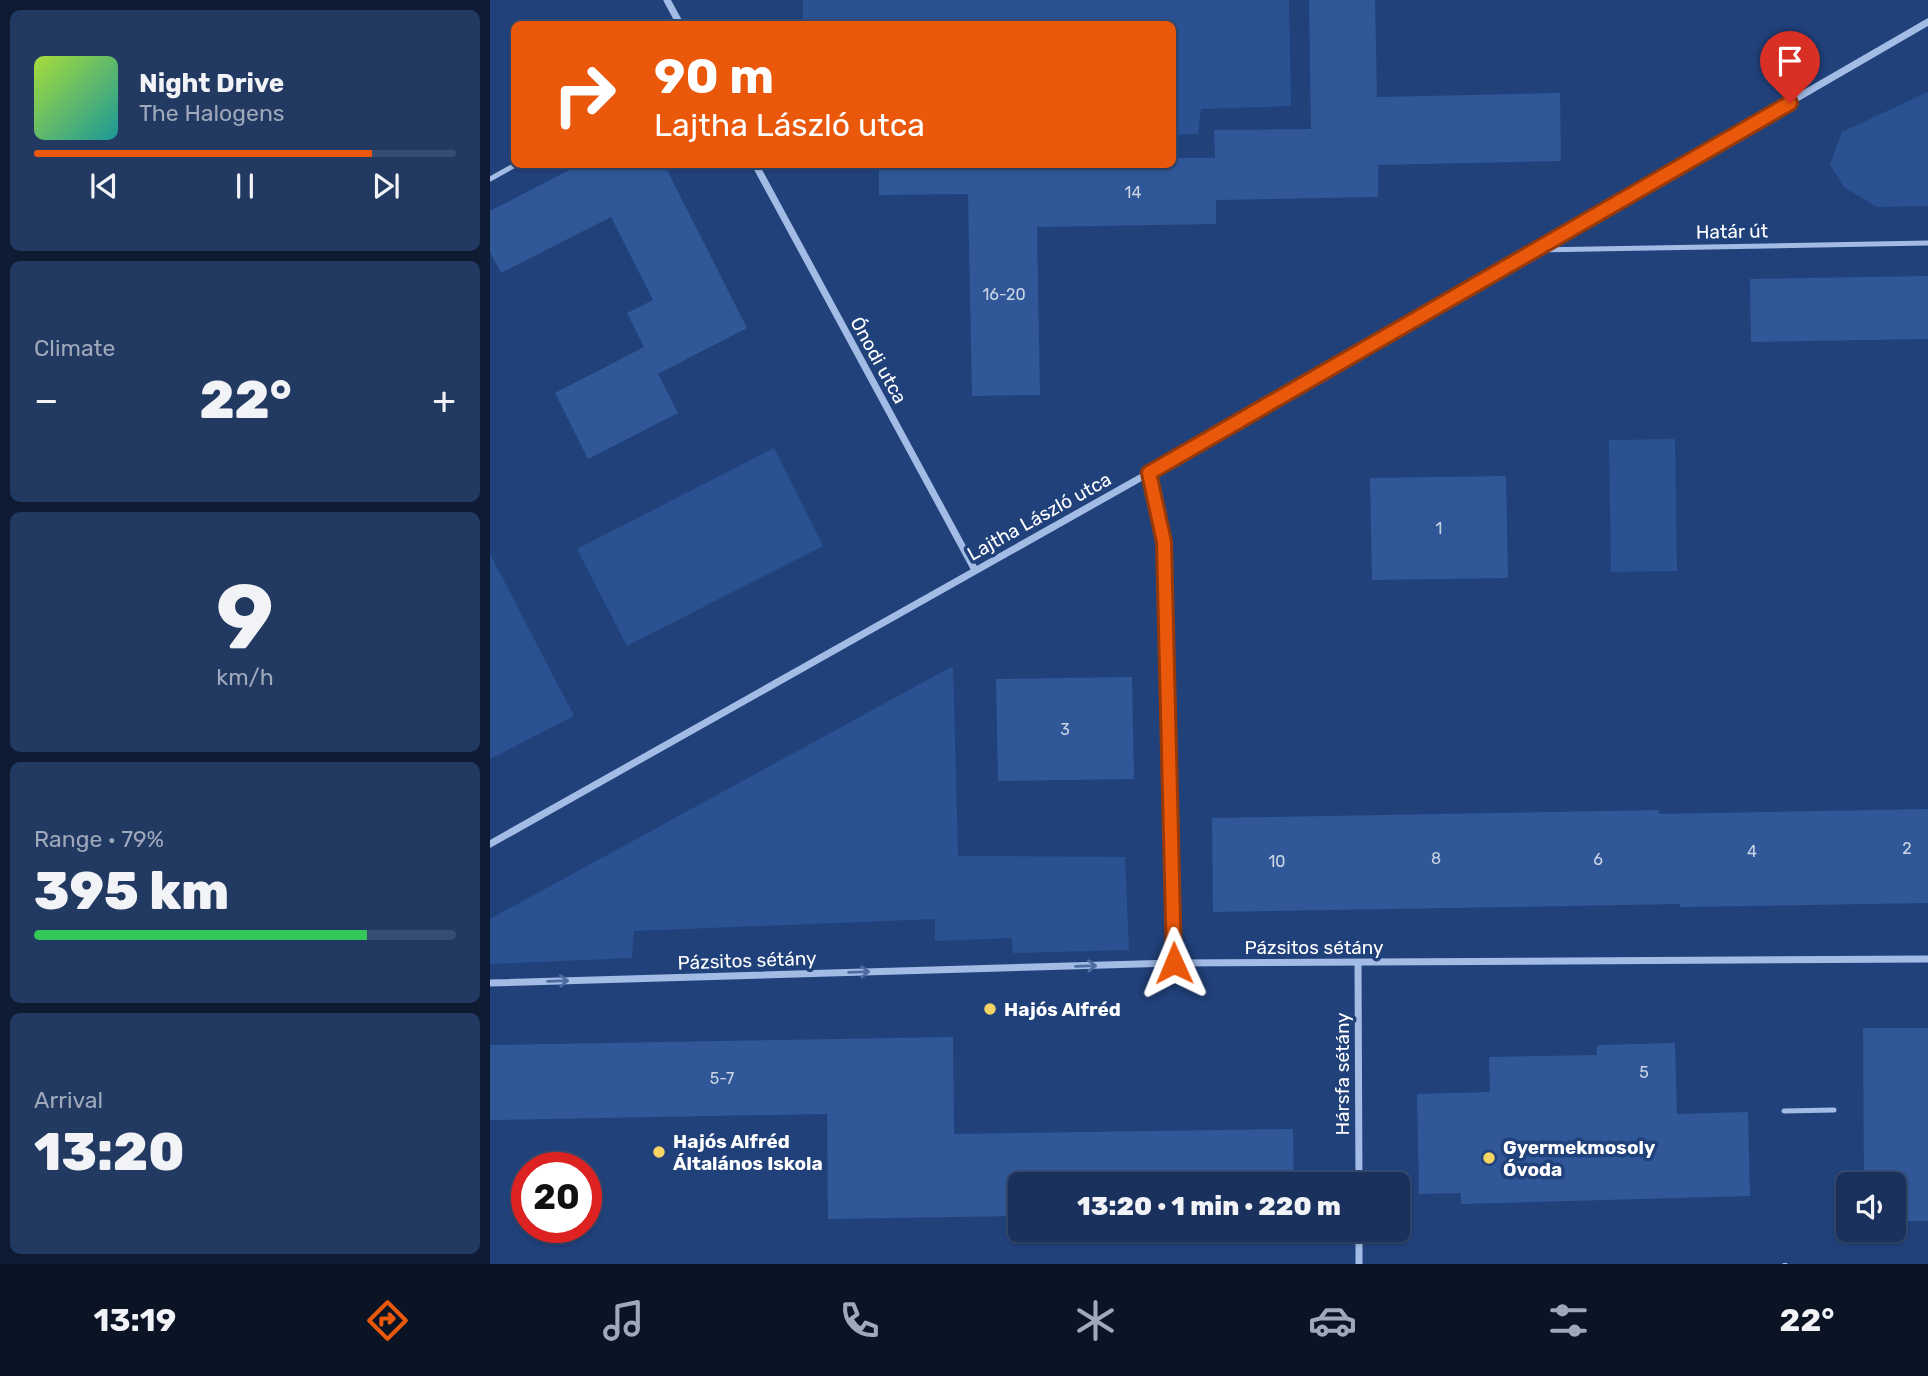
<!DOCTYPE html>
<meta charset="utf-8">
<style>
body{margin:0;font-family:Rubik,sans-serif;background:#223962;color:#f1f3f6;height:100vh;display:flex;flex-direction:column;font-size:26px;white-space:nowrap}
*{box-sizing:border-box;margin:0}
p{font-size:23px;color:#9fa9bb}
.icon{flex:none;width:38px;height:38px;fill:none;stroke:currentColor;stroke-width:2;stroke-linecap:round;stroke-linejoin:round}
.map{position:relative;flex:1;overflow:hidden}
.side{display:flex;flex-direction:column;gap:10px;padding:10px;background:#0e1b33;width:490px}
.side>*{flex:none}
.hud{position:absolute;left:21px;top:21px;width:665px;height:147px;border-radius:10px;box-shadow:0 2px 5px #0004,0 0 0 2px #374c72;background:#ea580c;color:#fff;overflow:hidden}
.tools{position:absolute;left:1346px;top:1172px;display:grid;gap:14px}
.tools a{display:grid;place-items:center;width:70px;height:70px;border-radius:10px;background:#19315c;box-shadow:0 2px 5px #0004,0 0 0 2px #374c72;font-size:35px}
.speed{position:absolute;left:21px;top:1152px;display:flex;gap:14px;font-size:35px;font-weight:700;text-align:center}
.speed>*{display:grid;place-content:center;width:91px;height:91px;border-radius:50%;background:#19315c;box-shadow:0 2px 5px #0004,0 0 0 2px #374c72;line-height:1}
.speed .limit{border:10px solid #d22;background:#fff;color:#111}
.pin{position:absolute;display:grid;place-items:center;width:60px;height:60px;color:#fff;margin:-72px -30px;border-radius:50% 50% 50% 0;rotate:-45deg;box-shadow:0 0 7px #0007}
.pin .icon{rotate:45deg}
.me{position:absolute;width:77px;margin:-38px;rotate:359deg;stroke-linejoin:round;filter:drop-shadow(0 0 5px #0008)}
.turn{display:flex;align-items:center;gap:24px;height:147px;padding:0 28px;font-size:32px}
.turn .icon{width:91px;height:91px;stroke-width:2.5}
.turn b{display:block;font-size:49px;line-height:60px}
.big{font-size:52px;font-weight:800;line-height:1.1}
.side .widget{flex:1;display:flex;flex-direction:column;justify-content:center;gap:10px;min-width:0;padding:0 24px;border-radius:10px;background:#223962}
.side .dial{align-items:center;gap:0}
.dial b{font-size:91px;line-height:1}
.song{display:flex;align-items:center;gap:21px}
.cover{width:84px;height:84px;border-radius:10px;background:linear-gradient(135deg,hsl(80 70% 55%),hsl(180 70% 35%))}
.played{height:7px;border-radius:4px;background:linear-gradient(90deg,#ea580c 80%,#374c72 80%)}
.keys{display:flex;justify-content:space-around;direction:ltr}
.heat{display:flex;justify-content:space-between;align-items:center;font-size:38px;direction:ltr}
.charge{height:10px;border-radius:5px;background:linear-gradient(90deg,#34c759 79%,#374c72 0)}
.trip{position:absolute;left:518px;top:1172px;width:402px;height:70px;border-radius:10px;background:#19315c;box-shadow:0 2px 5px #0004,0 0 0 2px #374c72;font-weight:800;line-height:70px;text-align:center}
.dock{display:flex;height:112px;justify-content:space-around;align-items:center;background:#0a1425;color:#9fa9bb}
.dock .icon{width:49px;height:49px}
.dock .on{color:#ea580c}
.dock b{font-size:32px;color:#f1f3f6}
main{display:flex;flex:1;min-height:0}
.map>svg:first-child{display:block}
.green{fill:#2a5293}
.building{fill:#305798}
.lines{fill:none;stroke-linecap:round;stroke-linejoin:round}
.path{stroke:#a3bce6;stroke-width:4.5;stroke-dasharray:3.5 5;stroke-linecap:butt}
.service{stroke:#a3bce6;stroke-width:5}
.minor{stroke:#a3bce6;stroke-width:7}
.oneway{stroke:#4e6ca0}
.route-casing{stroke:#983908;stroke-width:18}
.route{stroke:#ea580c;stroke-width:12}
.poi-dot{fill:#f3d464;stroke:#21417b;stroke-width:2.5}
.labels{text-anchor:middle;stroke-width:7;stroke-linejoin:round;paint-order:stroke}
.number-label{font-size:16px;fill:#cbd5e5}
.street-label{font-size:19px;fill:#fff;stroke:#21417b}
.poi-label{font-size:19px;font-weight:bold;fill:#fff;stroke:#21417b;text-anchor:start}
</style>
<main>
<section class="side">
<div class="widget">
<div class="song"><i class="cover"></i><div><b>Night Drive</b><p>The Halogens</p></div></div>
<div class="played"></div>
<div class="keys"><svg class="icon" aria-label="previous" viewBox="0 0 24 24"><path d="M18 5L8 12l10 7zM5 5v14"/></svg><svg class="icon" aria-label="pause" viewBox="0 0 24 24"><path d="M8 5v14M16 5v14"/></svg><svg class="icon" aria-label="next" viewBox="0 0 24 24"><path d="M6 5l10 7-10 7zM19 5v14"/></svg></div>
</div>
<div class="widget"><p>Climate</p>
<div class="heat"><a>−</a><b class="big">22°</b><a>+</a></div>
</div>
<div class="widget dial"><b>9</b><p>km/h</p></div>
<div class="widget"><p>Range · 79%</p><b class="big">395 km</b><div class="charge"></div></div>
<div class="widget"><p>Arrival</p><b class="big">13:20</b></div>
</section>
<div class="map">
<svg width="1438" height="1264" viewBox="0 0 1438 1264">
<rect width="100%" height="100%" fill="#21417b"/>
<g class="green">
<path d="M 313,0 L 799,0 L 801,106 L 711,109 L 708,134 L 683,135 L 682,24 L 313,24 Z"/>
<path d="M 1438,92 L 1438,206 L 1387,207 L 1354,187 L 1340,165 L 1352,132 Z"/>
<path d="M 1185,439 L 1187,571 L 1121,572 L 1119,440 Z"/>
<path d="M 284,448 L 333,546 L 137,646 L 87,549 Z"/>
<path d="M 0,554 L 84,716 L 0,759 Z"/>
<path d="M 463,666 L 468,856 L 635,857 L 639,950 L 523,953 L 522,938 L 445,941 L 445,919 L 144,931 L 142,958 L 0,964 L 0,919 Z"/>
</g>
<g class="building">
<path d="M 819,0 L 885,0 L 887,97 L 1070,93 L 1071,161 L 888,165 L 888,197 L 726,200 L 726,224 L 547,227 L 550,395 L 482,396 L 478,194 L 389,195 L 389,164 L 682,164 L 682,158 L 725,158 L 724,130 L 821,129 Z"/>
<path d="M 91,164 L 174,164 L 257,328 L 168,374 L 188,413 L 98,459 L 65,393 L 154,347 L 137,313 L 163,300 L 121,217 L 11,273 L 0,252 L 0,211 Z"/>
<path d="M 1438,276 L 1438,339 L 1261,342 L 1260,279 Z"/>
<path d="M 1016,476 L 1018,578 L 882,580 L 880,478 Z"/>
<path d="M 642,677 L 644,779 L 508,781 L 506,679 Z"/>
<path d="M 1438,809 L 1438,903 L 1190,907 L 1189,904 L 723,912 L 722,818 L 1169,810 L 1169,814 Z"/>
<path d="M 1373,1028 L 1438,1028 L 1438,1221 L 1404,1221 L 1404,1185 L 1374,1185 Z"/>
<path d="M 463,1037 L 464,1134 L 803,1129 L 804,1185 L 530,1185 L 530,1216 L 338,1219 L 337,1114 L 0,1120 L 0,1045 Z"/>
<path d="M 1185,1043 L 1187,1114 L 1258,1112 L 1260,1196 L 971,1204 L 971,1193 L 929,1194 L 927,1094 L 1000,1092 L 999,1057 L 1107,1055 L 1107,1045 Z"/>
</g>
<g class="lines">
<path class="path" d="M 1295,1264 L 1295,1263"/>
<g class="service">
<path d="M 0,179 L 27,164"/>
<path d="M 1046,250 L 1438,243"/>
<path d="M 659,473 L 674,543 L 684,963"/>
<path d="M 1294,1111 L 1344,1110"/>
</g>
<g class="minor">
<path d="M 177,0 L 190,24"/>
<path d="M 265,164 L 485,570"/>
<path d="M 0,844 L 659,473 L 1438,22"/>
<path d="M 868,963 L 869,1185"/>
<path d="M 0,983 L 684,963 L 1438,959"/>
<path d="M 869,1230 L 869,1264"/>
</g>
</g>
<defs><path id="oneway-shaft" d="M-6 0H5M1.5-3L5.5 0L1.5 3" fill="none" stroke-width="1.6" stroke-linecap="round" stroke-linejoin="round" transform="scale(1.75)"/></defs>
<g class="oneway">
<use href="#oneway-shaft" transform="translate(596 966) rotate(-2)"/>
<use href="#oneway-shaft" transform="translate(369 972) rotate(-2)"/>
<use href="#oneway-shaft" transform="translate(68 981) rotate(-2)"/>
</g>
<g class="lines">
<g class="route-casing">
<path id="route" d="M 684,963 L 674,542 L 659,473 L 1300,103"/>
</g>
<use href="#route" class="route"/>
</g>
<g class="poi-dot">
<circle cx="500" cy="1009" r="7"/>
<circle cx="169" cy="1152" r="7"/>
<circle cx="999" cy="1158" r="7"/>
</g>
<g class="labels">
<g class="number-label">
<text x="643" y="198">14</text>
<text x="514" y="300">16-20</text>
<text x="949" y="534">1</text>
<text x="575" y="735">3</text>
<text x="1417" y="854">2</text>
<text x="1262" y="857">4</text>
<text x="946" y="864">8</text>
<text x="1108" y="865">6</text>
<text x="787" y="867">10</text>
<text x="1154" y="1078">5</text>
<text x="232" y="1084">5-7</text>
</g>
<g class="street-label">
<text transform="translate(1242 231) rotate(-1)" y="7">Határ út</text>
<text transform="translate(389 360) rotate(61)" y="7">Ónodi utca</text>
<text transform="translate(549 516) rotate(-29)" y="7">Lajtha László utca</text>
<text x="824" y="954">Pázsitos sétány</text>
<text transform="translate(257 960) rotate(-2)" y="7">Pázsitos sétány</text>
<text transform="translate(852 1074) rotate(-90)" y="7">Hársfa sétány</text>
</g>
<g class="poi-label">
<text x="514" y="1016">Hajós Alfréd</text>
<text x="183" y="1148">Hajós Alfréd<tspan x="183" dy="22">Általános Iskola</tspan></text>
<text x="1013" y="1154">Gyermekmosoly<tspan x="1013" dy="22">Óvoda</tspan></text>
</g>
</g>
</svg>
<div class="tools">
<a><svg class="icon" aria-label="sound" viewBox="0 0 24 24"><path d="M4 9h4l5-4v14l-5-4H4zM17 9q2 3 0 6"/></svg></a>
</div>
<div class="speed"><div class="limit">20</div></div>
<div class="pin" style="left:1300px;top:103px;background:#d93025"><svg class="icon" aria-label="arrive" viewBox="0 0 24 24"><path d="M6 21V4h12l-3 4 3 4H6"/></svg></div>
<svg class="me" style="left:684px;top:963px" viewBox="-20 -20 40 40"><path d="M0-17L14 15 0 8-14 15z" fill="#ea580c" stroke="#fff" stroke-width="4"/></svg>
<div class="trip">13:20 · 1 min · 220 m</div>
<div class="hud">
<div class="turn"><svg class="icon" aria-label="right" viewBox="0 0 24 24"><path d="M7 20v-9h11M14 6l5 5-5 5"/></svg><div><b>90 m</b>Lajtha László utca</div></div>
</div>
</div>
</main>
<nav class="dock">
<b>13:19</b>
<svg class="icon on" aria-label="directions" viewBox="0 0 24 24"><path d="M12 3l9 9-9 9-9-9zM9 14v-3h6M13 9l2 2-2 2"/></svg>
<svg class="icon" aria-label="music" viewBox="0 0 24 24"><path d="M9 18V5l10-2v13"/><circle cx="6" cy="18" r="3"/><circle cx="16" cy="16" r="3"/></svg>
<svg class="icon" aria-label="phone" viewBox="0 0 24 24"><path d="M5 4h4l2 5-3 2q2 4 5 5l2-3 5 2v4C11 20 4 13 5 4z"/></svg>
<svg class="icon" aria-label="climate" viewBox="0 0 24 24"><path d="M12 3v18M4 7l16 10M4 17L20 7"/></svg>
<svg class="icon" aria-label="car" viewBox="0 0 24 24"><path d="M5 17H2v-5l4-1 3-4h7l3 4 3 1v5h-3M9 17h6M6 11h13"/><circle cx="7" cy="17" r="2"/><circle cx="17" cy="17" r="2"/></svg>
<svg class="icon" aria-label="filters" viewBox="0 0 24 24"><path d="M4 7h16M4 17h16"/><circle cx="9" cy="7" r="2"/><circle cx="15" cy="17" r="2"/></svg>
<b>22°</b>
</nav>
